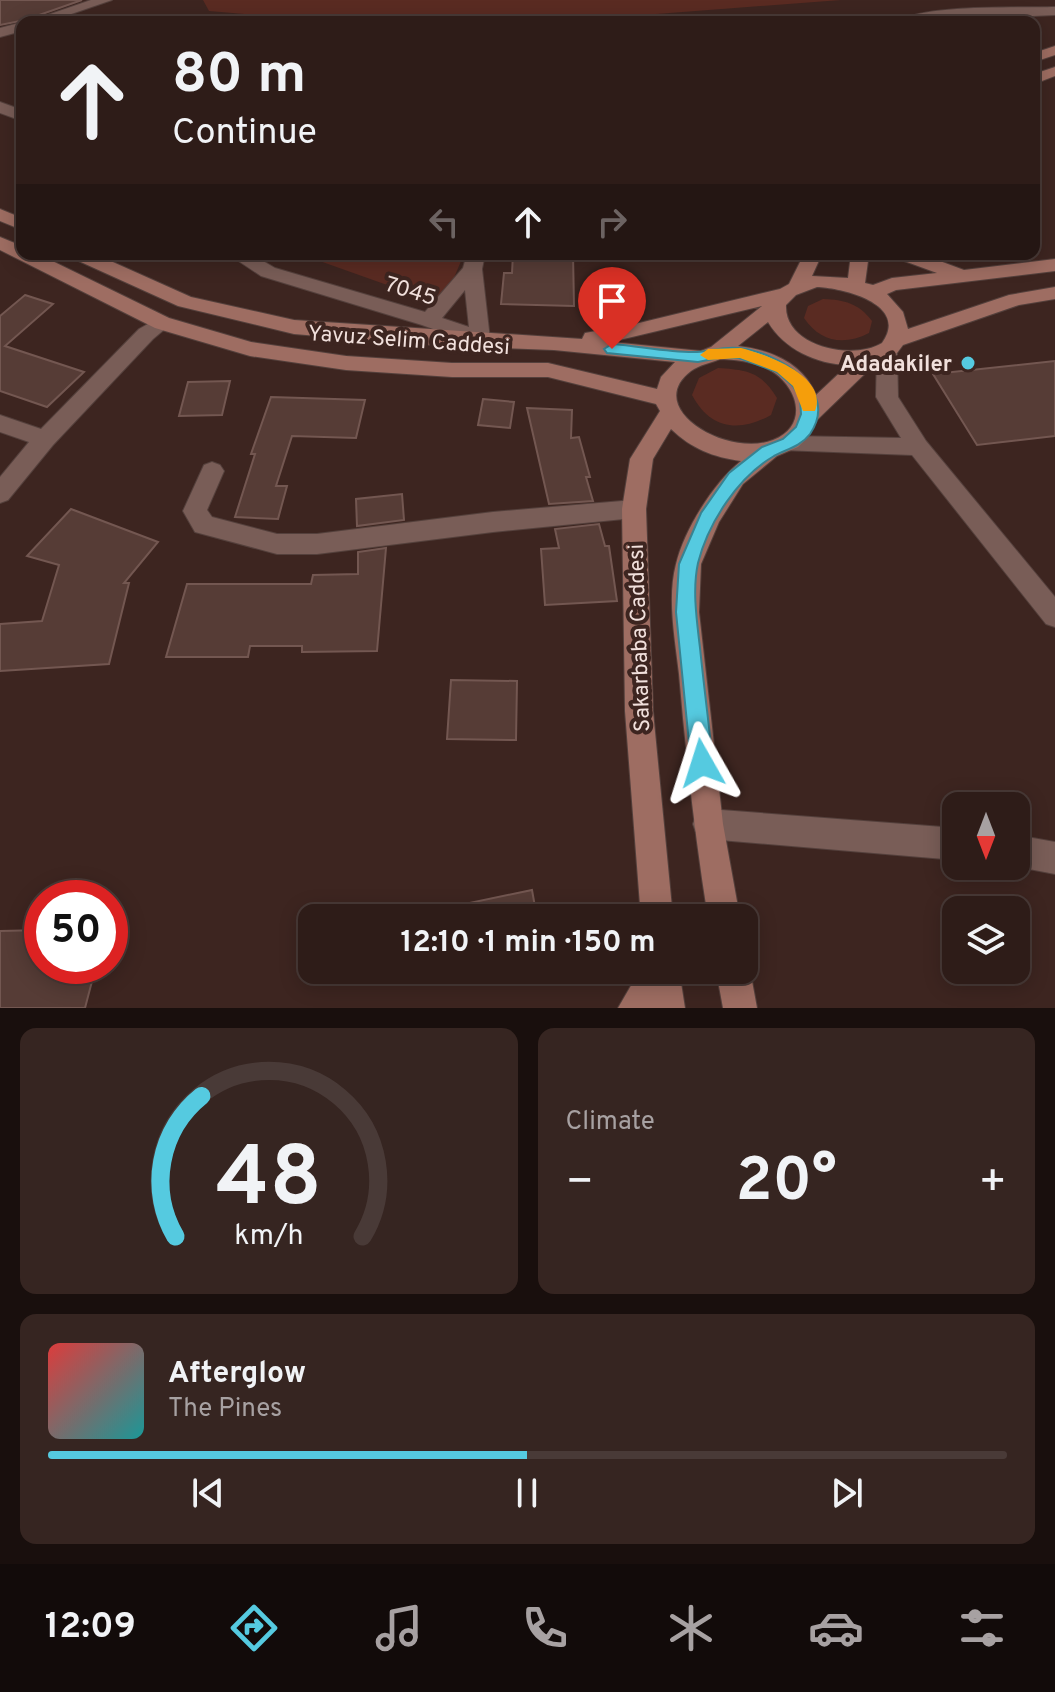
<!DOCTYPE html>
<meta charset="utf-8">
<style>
body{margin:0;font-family:Overpass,sans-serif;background:#362521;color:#f1f3f6;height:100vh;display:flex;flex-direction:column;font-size:30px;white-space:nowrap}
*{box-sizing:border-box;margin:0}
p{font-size:26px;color:#a7a1a2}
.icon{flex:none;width:44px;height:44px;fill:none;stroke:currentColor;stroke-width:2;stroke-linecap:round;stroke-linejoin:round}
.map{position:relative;height:1008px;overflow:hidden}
.sheet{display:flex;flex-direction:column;gap:20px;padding:20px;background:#190f0d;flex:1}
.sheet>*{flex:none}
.banner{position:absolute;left:16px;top:16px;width:1024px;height:244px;border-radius:16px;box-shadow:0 4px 20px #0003,0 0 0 2px #493a37;background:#2e1c18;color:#f1f3f6;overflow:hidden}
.needle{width:52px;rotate:180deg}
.fabs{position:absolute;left:942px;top:792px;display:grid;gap:16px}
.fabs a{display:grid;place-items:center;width:88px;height:88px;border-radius:16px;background:#2e1c18;box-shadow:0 4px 20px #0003,0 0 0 2px #493a37;font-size:40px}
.speed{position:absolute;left:24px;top:880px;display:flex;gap:16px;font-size:40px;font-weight:700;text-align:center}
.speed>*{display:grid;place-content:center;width:104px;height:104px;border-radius:50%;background:#2e1c18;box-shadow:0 4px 20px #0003,0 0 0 2px #493a37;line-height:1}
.speed .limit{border:12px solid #d22;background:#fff;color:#111}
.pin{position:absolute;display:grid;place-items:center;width:68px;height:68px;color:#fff;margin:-82px -34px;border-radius:50% 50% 50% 0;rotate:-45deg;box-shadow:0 0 8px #0007}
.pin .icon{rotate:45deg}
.me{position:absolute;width:88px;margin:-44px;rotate:354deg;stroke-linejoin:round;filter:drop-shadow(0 0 6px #0008)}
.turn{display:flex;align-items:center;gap:28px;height:168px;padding:0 24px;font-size:36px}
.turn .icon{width:104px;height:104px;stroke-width:2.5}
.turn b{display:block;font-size:56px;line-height:68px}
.lanes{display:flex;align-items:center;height:76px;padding:0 24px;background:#0003;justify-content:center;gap:40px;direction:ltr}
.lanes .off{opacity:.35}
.big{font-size:60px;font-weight:700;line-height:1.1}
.sheet .tile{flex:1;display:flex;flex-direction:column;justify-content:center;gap:12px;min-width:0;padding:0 28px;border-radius:16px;background:#362521}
.sheet .dial{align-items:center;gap:0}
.dial svg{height:208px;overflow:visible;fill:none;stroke:#493a37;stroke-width:7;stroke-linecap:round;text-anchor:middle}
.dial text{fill:#f1f3f6;stroke:none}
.song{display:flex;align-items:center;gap:24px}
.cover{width:96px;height:96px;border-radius:12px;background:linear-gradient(135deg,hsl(0 70% 55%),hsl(180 70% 35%))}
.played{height:8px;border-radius:4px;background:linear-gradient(90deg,#55cae0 50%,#493a37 50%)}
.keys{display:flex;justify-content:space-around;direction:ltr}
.heat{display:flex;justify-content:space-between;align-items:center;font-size:44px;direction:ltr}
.sheet .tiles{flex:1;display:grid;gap:20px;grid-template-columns:1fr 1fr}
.tile:last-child{grid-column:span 2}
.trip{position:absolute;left:298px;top:904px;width:460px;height:80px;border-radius:16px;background:#2e1c18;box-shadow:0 4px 20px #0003,0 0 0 2px #493a37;font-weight:700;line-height:80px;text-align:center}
.menu{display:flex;height:128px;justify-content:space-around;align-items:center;background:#120b0a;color:#a7a1a2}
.menu .icon{width:56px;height:56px}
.menu .selected{color:#55cae0}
.menu b{font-size:36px;color:#f1f3f6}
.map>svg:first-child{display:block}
.green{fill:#5a2b22}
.building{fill:#563c36;stroke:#735751;stroke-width:2}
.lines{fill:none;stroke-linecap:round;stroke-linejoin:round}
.street-casing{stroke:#54403c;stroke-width:2}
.secondary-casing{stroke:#54403c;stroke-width:2}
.street{fill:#795d57;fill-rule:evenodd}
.secondary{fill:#9e6d62;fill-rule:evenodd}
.route{fill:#55cae0;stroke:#378392;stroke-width:2}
.slow{fill:#f59e0b}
.poi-dot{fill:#55cae0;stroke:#3d2520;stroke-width:3}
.labels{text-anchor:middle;stroke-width:8;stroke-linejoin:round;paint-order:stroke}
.street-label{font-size:22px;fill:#f1e0dc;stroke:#3d2520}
.poi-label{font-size:22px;font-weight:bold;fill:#f1e0dc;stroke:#3d2520;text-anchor:end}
</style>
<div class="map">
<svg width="1055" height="1008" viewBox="0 0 1055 1008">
<rect width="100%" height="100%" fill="#3d2520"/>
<g class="green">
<path d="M 203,0 L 841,0 L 552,22 L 341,22 L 209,11 Z"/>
<path d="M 300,254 L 464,254 L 440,311 L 404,291 Z"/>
<path d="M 823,299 C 845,300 858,303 872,321 L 869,333 C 844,346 820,342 804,318 L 808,306 Z"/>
<path d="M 718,368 C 748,370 761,372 777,398 L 771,415 C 739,433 710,429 692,395 L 699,378 Z"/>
</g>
<g class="building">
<path d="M 0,0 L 82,0 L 25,20 L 0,25 Z"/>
<path d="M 513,254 L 573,254 L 574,306 L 501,304 L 504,273 L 512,273 Z"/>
<path d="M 25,295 L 53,304 L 5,346 L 84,372 L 47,407 L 0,391 L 0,316 Z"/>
<path d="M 1055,361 L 1055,436 L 977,445 L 933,374 Z"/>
<path d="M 230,381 L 222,415 L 179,416 L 188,382 Z"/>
<path d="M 271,397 L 365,400 L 356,438 L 292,436 L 276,486 L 287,486 L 278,519 L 235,517 L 255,454 L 251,454 Z"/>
<path d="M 483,399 L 514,402 L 510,428 L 478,425 Z"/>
<path d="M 527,408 L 572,410 L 571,438 L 579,437 L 590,477 L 586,477 L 593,501 L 549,504 Z"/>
<path d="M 402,494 L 404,520 L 357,526 L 356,499 Z"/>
<path d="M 71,509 L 158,542 L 124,583 L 129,583 L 109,664 L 0,671 L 0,624 L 42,621 L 59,565 L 27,556 Z"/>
<path d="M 599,524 L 605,546 L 609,546 L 617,601 L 545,605 L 541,549 L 559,548 L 555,529 Z"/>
<path d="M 386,548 L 377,651 L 302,652 L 302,646 L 250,646 L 248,657 L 166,657 L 187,584 L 311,584 L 313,575 L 358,574 L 358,552 Z"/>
<path d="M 451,680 L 517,681 L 516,740 L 447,739 Z"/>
<path d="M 532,890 L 537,918 L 456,918 L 455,906 Z"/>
<path d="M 42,930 L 42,966 L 96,966 L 85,1008 L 0,1008 L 0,931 Z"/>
</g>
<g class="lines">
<g class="street-casing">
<g id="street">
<path d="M 91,0 L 112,0 L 48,22 L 27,22 Z"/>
<path d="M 1055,7 L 1055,15 L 897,22 C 921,4 1021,8 1055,7 Z"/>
<path d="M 23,22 L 22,31 L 0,37 L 0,28 Z"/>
<path d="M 0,102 L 22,110 L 22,121 L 0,113 Z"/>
<path d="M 228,254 L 251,254 L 275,268 L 425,312 L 463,268 L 467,254 L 485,254 L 482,269 L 490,339 L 480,346 L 422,325 L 261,276 ZM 465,290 L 469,327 L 442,318 Z"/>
<path d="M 162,316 L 172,323 L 153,339 L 53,445 L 8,500 L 0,503 L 0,477 L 29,442 L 0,432 L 0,415 L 41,429 L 139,329 Z"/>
<path d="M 887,343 L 897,350 L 898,397 L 926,441 L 1055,597 L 1055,627 L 1046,624 L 912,455 L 781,450 L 778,444 L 781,438 L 789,436 L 901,438 L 876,397 L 877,350 Z"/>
<path d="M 212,462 L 220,465 L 224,471 L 207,510 L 212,517 L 277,534 L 317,534 L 493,512 L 634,500 L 643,502 L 646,509 L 643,516 L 634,518 L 493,532 L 317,554 L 277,554 L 195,532 L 183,511 L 204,465 Z"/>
<path d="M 708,809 L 956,828 L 956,860 L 708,839 L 697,835 L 693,824 L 697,813 Z"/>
<path d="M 1016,835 L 1055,842 L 1055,874 L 1014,866 Z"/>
</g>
</g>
<g class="secondary-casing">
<g id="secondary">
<path d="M 1055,46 L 1055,55 L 1034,62 L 1034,53 Z"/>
<path d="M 1055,67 L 1055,76 L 1034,84 L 1034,74 Z"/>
<path d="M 0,209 L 22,218 L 22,230 L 0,221 Z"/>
<path d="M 0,237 L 22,246 L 22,254 L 38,254 L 169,318 L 251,342 L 346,356 L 452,363 L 548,363 L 657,389 L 661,377 L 675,362 L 554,350 L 429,345 L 294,334 L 178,306 L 72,258 L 70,254 L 95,254 L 191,297 L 294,320 L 582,339 L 585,333 L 635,324 L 780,289 L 789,284 L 804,254 L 822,254 L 812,276 L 848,278 L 851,254 L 869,254 L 865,283 L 873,285 L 892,278 L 937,273 L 896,258 L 894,254 L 921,254 L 964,270 L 1055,259 L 1055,271 L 896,290 L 887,294 L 903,312 L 908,329 L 1009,295 L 1055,287 L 1055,299 L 1019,305 L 903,345 L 897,353 L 877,362 L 817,420 L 807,438 L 798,447 L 777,456 L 743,484 L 719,522 L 701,564 L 699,612 L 723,824 L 740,918 L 708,918 C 695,837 686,756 679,674 C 675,639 667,598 676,564 C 684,530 714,482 741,461 C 713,457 692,449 671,429 L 653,459 L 646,509 L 653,711 L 673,918 L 641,918 L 625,711 L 622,509 L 630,459 L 660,411 L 656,404 L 548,377 L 452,377 L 346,370 L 250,356 L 155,328 L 0,250 ZM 817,287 C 843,288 910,304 882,343 C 853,361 784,347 786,305 L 796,295 ZM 762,306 L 711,347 L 701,351 L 611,342 ZM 768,322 C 784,349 816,364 848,365 L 816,395 C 803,363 771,350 738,346 ZM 720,359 C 736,360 753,361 768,369 C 797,384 811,425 773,440 C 727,458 642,408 691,371 C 699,365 711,363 720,359 Z"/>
<path d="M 744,958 L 750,970 L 757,1008 L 723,1008 L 716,970 L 744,970 Z"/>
<path d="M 640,970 L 679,970 L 685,1008 L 618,1008 Z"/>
</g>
</g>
<use href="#street" class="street"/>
<use href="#secondary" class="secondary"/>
</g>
<path class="route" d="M 612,344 C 640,346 670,353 697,352 C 712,351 724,346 739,348 C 777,352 841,389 810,434 C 800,447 787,449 774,456 C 738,477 708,523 698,563 C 692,590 697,622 700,648 C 704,687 709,725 713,763 L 710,771 L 702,774 L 694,771 L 691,763 L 676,612 L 679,564 L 701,513 L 729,473 L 762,447 L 783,439 L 796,427 L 801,414 L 800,398 L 793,386 L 777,372 L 739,358 L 718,358 L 698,362 L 607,353 L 604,349 Z"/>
<path class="slow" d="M 741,348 C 765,354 829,376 815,411 L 803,411 L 793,386 L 777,372 L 740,358 L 708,360 L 700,355 L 708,349 Z"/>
<circle class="poi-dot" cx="968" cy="363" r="8"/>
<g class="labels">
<g class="street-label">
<text transform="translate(411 290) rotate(17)" y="8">7045</text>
<text transform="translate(409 339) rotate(4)" y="8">Yavuz Selim Caddesi</text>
<text transform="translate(638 638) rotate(-92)" y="8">Sakarbaba Caddesi</text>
</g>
<g class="poi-label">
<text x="952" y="371">Adadakiler</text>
</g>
</g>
</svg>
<div class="fabs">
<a><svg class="needle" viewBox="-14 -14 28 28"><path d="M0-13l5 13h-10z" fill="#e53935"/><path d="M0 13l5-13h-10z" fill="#a7a1a2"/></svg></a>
<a><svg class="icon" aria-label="layers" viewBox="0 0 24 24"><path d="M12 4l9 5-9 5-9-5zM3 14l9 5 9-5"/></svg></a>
</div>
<div class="speed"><div class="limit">50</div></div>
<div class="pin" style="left:612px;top:349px;background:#d93025"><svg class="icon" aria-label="arrive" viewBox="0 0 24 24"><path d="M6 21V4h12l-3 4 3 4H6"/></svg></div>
<svg class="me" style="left:702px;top:763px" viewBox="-20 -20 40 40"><path d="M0-17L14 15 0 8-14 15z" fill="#55cae0" stroke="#fff" stroke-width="4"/></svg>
<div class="trip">12:10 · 1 min · 150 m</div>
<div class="banner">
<div class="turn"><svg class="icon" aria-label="ahead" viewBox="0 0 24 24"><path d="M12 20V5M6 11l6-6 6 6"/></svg><div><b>80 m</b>Continue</div></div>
<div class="lanes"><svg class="icon off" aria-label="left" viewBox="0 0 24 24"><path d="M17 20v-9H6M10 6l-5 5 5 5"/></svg><svg class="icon" aria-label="ahead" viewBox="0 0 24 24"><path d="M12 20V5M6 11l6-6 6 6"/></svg><svg class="icon off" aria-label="right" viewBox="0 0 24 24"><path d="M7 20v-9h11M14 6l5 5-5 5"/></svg></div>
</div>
</div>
<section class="sheet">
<div class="tiles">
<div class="tile dial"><svg viewBox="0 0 100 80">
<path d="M14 69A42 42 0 1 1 86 69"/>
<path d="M14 69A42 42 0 0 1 24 15" stroke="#55cae0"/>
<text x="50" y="56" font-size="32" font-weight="700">48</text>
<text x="50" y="72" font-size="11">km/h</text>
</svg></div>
<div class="tile"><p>Climate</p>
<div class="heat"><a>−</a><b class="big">20°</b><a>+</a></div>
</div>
<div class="tile">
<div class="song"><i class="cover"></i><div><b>Afterglow</b><p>The Pines</p></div></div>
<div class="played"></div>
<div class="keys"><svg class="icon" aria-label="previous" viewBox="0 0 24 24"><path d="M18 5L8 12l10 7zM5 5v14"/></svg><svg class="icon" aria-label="pause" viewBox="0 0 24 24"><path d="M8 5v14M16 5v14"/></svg><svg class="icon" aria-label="next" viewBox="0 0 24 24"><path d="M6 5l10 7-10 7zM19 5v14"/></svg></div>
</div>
</div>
</section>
<nav class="menu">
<b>12:09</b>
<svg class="icon selected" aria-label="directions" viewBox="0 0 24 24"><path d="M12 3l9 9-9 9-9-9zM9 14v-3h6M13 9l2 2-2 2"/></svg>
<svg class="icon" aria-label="music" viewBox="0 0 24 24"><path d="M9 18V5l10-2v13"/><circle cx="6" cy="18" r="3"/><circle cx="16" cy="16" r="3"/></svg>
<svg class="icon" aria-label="phone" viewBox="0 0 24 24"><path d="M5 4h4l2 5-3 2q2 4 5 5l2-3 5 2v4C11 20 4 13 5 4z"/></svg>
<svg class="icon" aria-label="climate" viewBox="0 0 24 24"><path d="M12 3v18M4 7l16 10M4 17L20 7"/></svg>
<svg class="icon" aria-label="car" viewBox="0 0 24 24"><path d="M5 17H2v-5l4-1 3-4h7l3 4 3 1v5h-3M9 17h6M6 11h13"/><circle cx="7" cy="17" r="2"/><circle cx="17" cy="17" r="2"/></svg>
<svg class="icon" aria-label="filters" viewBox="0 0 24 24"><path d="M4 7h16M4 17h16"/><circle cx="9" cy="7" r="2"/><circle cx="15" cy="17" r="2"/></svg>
</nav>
